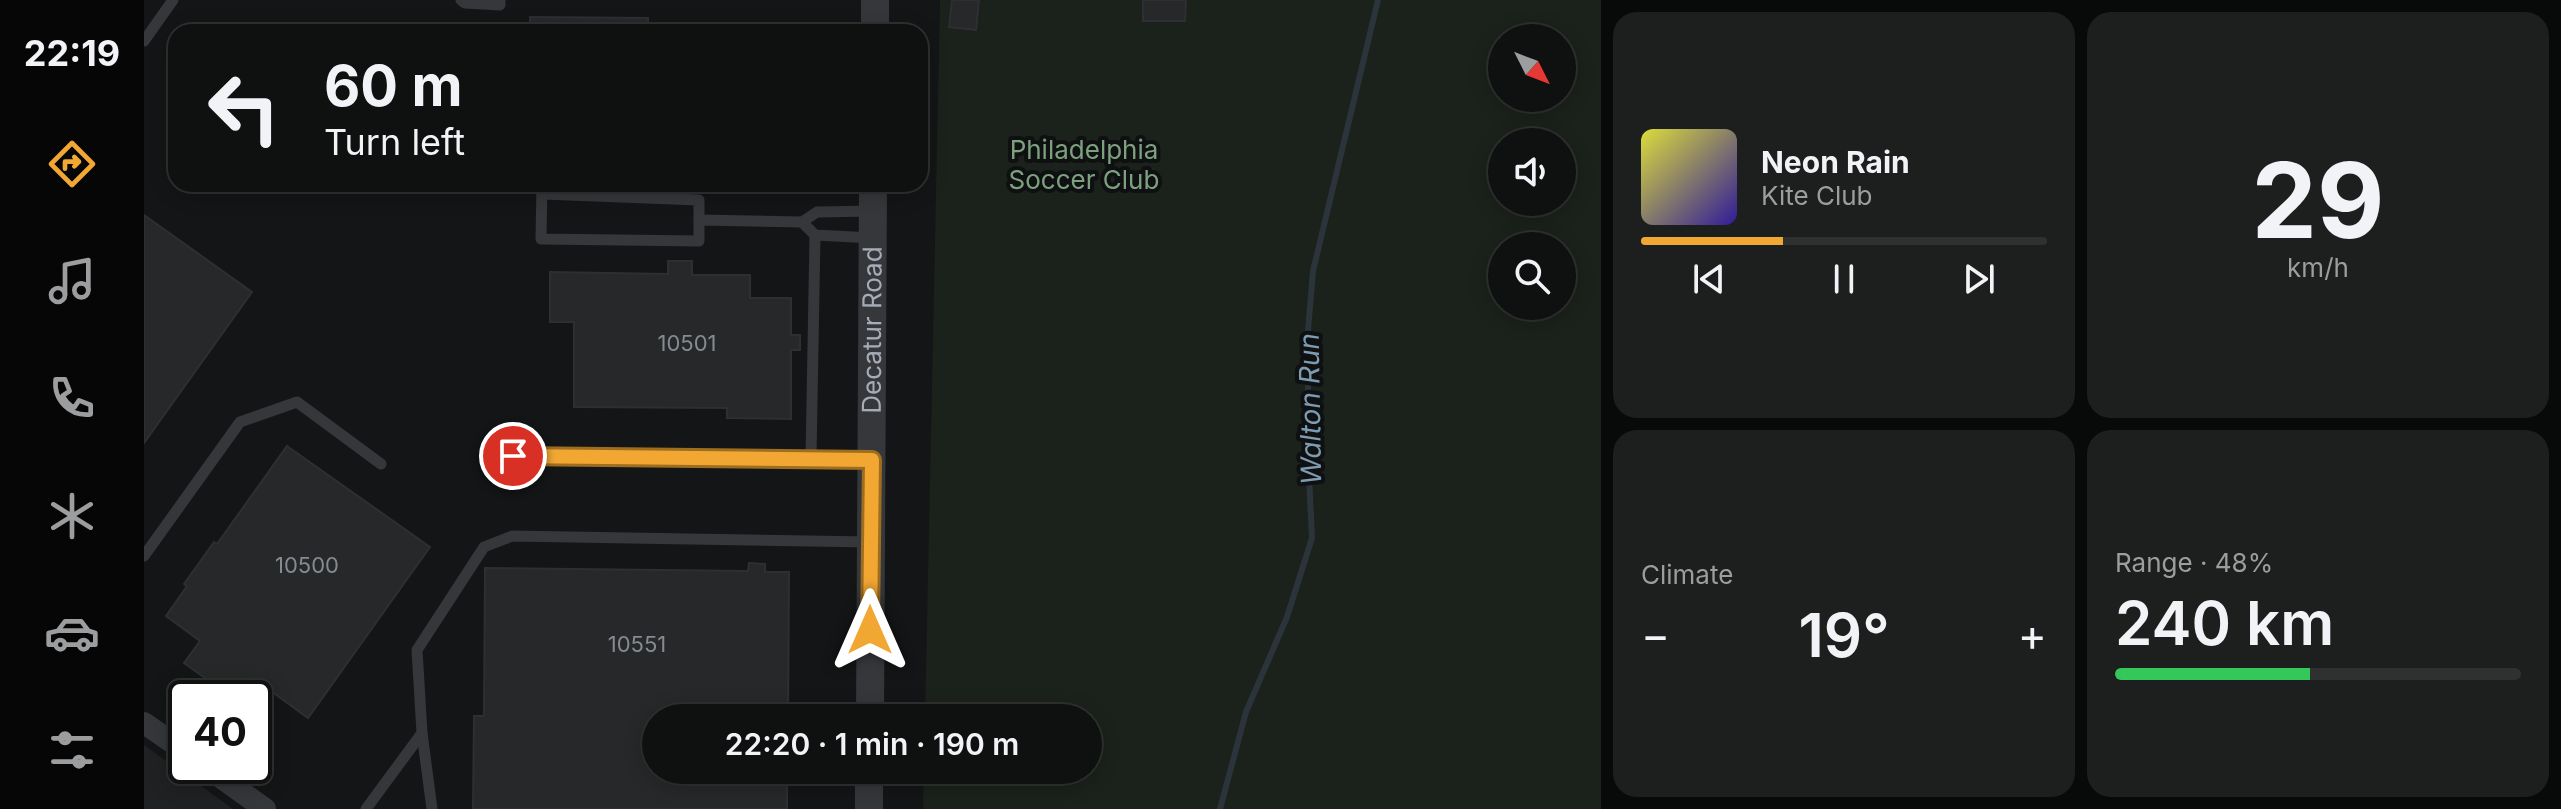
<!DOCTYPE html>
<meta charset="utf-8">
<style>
body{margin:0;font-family:Inter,sans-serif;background:#1d1e1e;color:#f1f3f6;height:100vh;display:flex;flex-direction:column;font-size:30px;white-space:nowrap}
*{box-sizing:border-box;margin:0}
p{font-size:26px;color:#9b9d9f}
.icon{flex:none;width:44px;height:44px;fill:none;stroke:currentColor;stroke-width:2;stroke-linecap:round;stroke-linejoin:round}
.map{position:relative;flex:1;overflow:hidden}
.details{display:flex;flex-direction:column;gap:12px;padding:12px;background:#080909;width:960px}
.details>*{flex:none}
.top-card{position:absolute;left:24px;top:24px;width:760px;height:168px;border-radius:24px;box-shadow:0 4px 20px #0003,0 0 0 2px #2f3030;background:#0f1010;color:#f1f3f6;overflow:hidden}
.needle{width:52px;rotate:132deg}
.controls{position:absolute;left:1344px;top:24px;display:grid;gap:16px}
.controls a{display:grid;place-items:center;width:88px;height:88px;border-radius:50%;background:#0f1010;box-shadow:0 4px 20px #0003,0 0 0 2px #2f3030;font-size:40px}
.speed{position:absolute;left:24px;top:680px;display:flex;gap:16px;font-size:40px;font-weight:700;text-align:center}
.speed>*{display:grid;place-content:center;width:104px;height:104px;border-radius:50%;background:#0f1010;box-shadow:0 4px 20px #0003,0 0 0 2px #2f3030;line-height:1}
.speed .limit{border:4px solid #111;border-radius:12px;background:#fff;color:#111}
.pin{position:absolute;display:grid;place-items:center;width:68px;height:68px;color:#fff;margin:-34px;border:4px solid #fff;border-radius:50%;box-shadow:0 2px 8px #0007}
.me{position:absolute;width:88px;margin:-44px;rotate:0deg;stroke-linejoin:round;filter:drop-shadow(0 0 6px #0008)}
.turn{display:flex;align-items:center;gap:28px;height:168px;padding:0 24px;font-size:36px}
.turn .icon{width:104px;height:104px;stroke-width:2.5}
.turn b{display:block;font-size:56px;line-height:68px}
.big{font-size:60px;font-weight:600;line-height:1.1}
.details .tile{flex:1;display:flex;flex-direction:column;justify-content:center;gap:12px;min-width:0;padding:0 28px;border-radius:24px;background:#1d1e1e}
.details .dial{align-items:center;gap:0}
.dial b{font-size:104px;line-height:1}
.song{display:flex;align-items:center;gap:24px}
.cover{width:96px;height:96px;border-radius:12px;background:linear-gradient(135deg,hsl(60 70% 55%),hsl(250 70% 35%))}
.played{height:8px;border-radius:4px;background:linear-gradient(90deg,#f1a732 35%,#2f3030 35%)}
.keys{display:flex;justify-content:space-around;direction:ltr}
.heat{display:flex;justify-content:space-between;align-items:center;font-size:44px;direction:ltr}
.charge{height:12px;border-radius:6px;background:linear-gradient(90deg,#34c759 48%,#2f3030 0)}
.details .tiles{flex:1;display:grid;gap:12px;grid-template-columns:repeat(2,1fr)}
.trip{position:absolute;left:498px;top:704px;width:460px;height:80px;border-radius:40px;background:#0f1010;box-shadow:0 4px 20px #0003,0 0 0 2px #2f3030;font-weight:600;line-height:80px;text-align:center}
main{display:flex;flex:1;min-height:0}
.menu{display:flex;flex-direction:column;width:144px;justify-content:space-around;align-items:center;background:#060606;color:#9b9d9f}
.menu .icon{width:56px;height:56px}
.menu .selected{color:#f1a732}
.menu b{font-size:36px;color:#f1f3f6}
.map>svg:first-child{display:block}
.built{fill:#202123}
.green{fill:#1b211b;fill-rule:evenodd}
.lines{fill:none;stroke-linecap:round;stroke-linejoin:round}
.stream{stroke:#2b343a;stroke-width:6}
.building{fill:#27282a;stroke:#2e2f32;stroke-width:2}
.service{stroke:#35373b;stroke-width:11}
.minor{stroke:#35373b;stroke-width:22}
.tertiary{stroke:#35373b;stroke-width:28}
.route-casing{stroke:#9d6d20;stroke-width:20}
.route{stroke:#f1a732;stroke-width:14}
.labels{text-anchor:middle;stroke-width:8;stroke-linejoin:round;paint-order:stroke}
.number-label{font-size:22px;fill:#868a92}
.park-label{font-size:26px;fill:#7da17e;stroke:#0f1011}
.street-label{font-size:26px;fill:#a6acb6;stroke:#0f1011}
.water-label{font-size:28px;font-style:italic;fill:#7d9cb1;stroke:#0f1011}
</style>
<main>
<nav class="menu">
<b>22:19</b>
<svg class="icon selected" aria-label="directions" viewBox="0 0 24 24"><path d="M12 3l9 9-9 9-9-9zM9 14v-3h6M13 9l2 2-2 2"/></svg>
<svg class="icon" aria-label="music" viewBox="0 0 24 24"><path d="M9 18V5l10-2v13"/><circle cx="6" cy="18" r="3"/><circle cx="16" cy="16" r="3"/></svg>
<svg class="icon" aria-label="phone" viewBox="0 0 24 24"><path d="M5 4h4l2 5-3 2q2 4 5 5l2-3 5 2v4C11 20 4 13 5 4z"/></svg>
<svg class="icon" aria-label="climate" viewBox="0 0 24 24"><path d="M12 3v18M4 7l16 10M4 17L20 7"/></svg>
<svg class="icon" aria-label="car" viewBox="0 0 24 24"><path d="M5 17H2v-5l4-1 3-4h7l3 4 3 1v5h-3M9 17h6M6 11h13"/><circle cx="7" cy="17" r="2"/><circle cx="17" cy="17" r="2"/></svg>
<svg class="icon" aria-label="filters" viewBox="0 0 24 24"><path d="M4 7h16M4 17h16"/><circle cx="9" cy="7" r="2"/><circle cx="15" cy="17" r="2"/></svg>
</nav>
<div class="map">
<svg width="1457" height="809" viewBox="0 0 1457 809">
<rect width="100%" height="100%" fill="#141516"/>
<path class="built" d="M 0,745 L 89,809 L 0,809 Z"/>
<path class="green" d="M 796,0 L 1457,0 L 1457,809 L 779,809 L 780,770 L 944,770 L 944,718 L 781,718 ZM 1358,38 L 1418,38 L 1418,98 L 1358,98 ZM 1358,142 L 1418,142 L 1418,202 L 1358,202 ZM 1358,246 L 1418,246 L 1418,306 L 1358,306 Z"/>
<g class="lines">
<path class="stream" d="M 1076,809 L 1102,712 L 1143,617 L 1168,538 L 1164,455 L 1164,331 L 1169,271 L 1234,0"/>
</g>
<g class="building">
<path d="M 808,0 L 835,0 L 832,30 L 805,27 Z"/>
<path d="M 999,0 L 1042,0 L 1041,21 L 999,21 Z"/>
<path d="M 386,17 L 504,18 L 504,32 L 386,32 Z"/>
<path d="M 0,215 L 108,292 L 0,443 Z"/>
<path d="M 524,261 L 548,261 L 548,275 L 606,275 L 606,298 L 647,298 L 647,335 L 656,335 L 656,350 L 647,350 L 647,419 L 583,418 L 583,408 L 430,407 L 430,322 L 406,322 L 406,272 L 524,274 Z"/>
<path d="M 143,446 L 286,547 L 164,718 L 113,681 L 101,698 L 89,698 L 40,663 L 56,641 L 22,616 L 43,586 L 40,584 L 70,542 L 73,544 Z"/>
<path d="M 605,563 L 621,564 L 621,572 L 645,572 L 644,718 L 512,718 L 512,770 L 643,770 L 643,809 L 329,809 L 330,716 L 340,716 L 341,568 L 604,571 Z"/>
</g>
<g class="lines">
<g class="service">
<path d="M 317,0 L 321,3 L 356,5 L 356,0"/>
<path d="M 0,41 L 29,0"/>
<path d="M 398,184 L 397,239 L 555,241 L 555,220 L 658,222 L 673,212 L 729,211"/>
<path d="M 398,194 L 555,200 L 555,220"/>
<path d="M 658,222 L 671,235 L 728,238"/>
<path d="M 671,235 L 667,458 L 728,460"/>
<path d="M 369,456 L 667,458"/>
<path d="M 0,556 L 96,422 L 153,402 L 237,464"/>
<path d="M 278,733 L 288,809"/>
<path d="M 222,809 L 278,733 L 273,650 L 340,547 L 368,536 L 727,542"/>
</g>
<g class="minor">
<path d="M 0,723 L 42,752"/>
<path d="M 61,766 L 121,809"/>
</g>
<g class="tertiary">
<path d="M 731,32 L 731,0"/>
<path id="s1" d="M 726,718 L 729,184"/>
<path d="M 725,809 L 725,770"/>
</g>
</g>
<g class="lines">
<g class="route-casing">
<path id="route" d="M 369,456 L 728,460 L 726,630"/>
</g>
<use href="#route" class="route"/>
</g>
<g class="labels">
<g class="number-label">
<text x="543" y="351">10501</text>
<text x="163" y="573">10500</text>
<text x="493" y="652">10551</text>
</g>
<g class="park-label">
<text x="940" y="159">Philadelphia<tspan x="940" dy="30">Soccer Club</tspan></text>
</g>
<g class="street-label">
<text dy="9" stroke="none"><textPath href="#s1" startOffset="388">Decatur Road</textPath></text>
</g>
<g class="water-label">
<text transform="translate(1166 409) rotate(-91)" y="10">Walton Run</text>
</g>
</g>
</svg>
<div class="controls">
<a><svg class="needle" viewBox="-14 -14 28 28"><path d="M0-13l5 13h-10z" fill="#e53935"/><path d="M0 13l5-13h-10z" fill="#9b9d9f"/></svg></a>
<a><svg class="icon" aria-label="sound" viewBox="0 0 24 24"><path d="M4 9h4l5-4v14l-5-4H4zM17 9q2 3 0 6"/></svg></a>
<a><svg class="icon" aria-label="search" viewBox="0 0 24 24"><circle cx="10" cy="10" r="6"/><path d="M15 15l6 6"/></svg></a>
</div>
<div class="speed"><div class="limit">40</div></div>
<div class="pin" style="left:369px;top:456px;background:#d93025"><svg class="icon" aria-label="arrive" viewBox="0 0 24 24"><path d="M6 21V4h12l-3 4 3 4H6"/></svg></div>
<svg class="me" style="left:726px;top:630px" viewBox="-20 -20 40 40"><path d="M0-17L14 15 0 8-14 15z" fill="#f1a732" stroke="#fff" stroke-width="4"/></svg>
<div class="trip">22:20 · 1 min · 190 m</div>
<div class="top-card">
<div class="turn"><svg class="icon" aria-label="left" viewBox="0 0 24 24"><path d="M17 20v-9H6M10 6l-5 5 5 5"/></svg><div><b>60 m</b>Turn left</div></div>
</div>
</div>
<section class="details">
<div class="tiles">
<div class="tile">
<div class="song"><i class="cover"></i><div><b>Neon Rain</b><p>Kite Club</p></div></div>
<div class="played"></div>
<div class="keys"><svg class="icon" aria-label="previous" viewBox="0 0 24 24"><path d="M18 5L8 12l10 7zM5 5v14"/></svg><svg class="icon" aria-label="pause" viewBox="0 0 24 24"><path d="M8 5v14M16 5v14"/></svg><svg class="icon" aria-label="next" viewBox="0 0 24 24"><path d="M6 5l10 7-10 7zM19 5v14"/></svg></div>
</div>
<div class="tile dial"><b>29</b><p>km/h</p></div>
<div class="tile"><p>Climate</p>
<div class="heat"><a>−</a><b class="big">19°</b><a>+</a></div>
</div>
<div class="tile"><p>Range · 48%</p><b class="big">240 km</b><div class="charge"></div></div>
</div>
</section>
</main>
